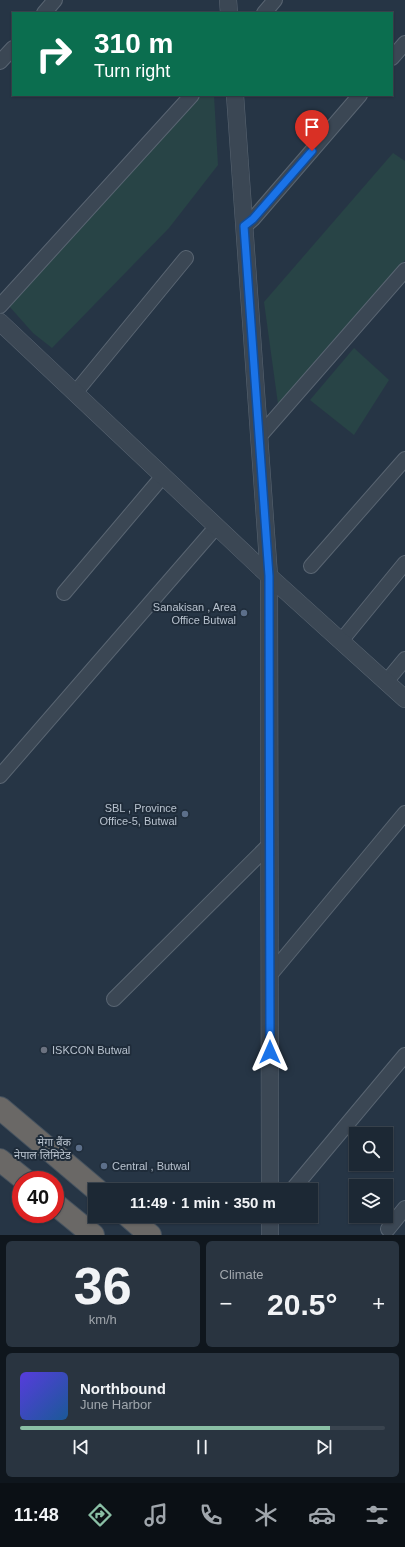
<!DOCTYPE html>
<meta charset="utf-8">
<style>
body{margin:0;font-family:Helvetica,"Noto Sans Devanagari",sans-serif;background:#293440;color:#f1f3f6;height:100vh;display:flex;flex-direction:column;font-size:15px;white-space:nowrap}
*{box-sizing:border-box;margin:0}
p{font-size:13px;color:#a0a6ac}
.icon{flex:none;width:22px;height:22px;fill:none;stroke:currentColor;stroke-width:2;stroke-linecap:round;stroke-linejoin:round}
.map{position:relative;height:1235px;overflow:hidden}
.side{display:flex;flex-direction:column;gap:6px;padding:6px;background:#0f161d;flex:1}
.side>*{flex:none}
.top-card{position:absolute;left:12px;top:12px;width:381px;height:84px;border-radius:0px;box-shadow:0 1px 3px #0004,0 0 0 1px #3a444f;background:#0b6e4f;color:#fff;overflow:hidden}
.tools{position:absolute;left:349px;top:1127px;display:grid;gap:8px}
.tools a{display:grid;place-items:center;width:44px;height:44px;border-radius:0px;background:#1c2834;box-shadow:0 1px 3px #0004,0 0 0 1px #3a444f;font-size:20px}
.speed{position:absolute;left:12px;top:1171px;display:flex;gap:8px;font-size:20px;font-weight:700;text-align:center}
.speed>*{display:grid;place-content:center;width:52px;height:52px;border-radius:50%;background:#1c2834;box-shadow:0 1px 3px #0004,0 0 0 1px #3a444f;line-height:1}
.speed .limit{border:6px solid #d22;background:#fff;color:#111}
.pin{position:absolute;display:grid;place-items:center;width:34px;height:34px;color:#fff;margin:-41px -17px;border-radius:50% 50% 50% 0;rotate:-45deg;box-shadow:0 0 4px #0007}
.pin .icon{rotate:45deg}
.me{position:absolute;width:44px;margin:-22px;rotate:0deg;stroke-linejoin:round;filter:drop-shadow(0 0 3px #0008)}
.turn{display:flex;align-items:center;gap:14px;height:84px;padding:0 16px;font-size:18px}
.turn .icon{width:52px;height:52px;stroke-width:2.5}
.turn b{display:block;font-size:28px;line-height:34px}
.big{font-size:30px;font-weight:600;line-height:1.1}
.side .tile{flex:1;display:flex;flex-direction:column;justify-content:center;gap:6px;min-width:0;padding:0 14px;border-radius:6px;background:#293440}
.side .dial{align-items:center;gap:0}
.dial b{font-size:52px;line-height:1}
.song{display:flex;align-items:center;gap:12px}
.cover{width:48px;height:48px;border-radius:6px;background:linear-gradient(135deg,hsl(250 70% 55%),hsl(210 70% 35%))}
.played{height:4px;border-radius:2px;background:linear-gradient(90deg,#8abfa5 85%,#3a444f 85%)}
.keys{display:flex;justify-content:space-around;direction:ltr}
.heat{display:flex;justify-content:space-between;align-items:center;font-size:22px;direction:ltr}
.side .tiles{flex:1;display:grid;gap:6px;grid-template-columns:1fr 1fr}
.tile:last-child{grid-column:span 2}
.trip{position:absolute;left:88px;top:1183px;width:230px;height:40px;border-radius:0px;background:#1c2834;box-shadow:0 1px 3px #0004,0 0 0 1px #3a444f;font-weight:600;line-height:40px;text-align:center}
.dock{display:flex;height:64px;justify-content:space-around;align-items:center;background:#0b1015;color:#a0a6ac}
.dock .icon{width:28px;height:28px}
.dock .active{color:#8abfa5}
.dock b{font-size:18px;color:#f1f3f6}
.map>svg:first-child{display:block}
.green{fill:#284446}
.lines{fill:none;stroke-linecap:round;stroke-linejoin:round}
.minor-casing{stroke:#596572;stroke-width:16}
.tertiary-casing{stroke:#596572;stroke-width:18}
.trunk-casing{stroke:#45525f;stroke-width:24}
.minor{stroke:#3b4754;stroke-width:14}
.tertiary{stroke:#3b4754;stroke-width:17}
.trunk{stroke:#6a6866;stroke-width:22}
.route-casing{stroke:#114b97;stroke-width:10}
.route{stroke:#1a73e8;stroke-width:7}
.service-dot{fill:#5c6f8a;stroke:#1f2c3a;stroke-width:1.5}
.worship-dot{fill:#6b7280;stroke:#1f2c3a;stroke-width:1.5}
.labels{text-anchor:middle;stroke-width:4;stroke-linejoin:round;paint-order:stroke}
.poi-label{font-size:11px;fill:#b8c2ce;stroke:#1f2c3a;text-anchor:end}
</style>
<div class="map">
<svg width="405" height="1235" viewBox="0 0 405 1235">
<rect width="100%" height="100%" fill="#263545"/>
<g class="green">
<path d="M 202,95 L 214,95 L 218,165 L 169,228 L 52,348 L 33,333 L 9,306 Z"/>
<path d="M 393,153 L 405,161 L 405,260 L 278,404 L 264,302 Z"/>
<path d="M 354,348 L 389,380 L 354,435 L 310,400 Z"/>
</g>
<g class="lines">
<g class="minor-casing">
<g id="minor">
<path d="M 44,13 L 55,0"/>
<path d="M 264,13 L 275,0"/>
<path d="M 392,58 L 405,43"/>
<path d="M 0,62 L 13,48"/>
<path d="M 244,227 L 253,219 L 360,95"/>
<path d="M 0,306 L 192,95"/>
<path d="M 75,393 L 186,258"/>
<path d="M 259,437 L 405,270"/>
<path d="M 311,566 L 405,459"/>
<path d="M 64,593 L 163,476"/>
<path d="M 341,641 L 405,563"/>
<path d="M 386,682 L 405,659"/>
<path d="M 0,776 L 217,526"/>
<path d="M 270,975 L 405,813"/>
<path d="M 114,999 L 270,844"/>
<path d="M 292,1190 L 405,1055"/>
<path d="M 388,1229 L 405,1208"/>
</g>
</g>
<g class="tertiary-casing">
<g id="tertiary">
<path d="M 228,0 L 229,13"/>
<path d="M 235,95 L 269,576 L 270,1190"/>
<path d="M 0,322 L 269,576 L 405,699"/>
<path d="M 270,1216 L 270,1235"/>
</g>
</g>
<g class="trunk-casing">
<g id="trunk">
<path d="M 0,1108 L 97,1190"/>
<path d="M 0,1160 L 25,1180"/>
<path d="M 55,1204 L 93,1235"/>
<path d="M 128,1216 L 150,1235"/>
</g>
</g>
<use href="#minor" class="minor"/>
<use href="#tertiary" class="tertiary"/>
<use href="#trunk" class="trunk"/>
</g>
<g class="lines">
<g class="route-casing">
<path id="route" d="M 270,1052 L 269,576 L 244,226 L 253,219 L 312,151"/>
</g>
<use href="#route" class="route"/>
</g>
<g class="service-dot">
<circle cx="244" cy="613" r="4"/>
<circle cx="185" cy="814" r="4"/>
<circle cx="79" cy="1148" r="4"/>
<circle cx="104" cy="1166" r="4"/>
</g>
<circle class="worship-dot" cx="44" cy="1050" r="4"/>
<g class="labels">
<g class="poi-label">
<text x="236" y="611">Sanakisan , Area<tspan x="236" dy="13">Office Butwal</tspan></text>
<text x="177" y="812">SBL , Province<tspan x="177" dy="13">Office-5, Butwal</tspan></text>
<text x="52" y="1054" text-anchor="start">ISKCON Butwal</text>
<text x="71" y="1146">मेगा बैंक<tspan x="71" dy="13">नेपाल लिमिटेड</tspan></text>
<text x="112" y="1170" text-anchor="start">Central , Butwal</text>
</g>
</g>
</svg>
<div class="tools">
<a><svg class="icon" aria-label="search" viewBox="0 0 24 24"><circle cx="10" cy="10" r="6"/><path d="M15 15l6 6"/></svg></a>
<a><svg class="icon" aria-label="layers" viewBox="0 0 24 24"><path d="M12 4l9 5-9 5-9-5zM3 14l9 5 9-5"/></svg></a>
</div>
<div class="speed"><div class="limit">40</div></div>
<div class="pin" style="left:312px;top:151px;background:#d93025"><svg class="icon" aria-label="arrive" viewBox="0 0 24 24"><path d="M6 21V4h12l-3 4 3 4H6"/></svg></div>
<svg class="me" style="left:270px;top:1052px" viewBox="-20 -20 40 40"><path d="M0-17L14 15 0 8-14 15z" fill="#1a73e8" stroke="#fff" stroke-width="4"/></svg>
<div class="trip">11:49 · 1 min · 350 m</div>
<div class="top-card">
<div class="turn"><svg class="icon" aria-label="right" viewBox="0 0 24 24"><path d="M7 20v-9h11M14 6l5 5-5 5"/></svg><div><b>310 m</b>Turn right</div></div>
</div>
</div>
<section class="side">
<div class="tiles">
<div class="tile dial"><b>36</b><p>km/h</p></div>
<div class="tile"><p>Climate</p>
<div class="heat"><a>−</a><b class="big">20.5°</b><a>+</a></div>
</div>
<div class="tile">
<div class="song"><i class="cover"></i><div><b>Northbound</b><p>June Harbor</p></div></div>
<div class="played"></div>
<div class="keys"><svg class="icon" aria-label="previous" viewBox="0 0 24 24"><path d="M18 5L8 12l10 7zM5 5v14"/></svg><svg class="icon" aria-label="pause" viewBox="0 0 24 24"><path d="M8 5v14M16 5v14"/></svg><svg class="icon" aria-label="next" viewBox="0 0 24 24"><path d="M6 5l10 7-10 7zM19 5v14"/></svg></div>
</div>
</div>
</section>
<nav class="dock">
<b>11:48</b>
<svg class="icon active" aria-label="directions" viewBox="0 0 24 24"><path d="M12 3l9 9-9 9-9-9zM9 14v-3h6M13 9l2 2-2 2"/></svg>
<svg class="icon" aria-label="music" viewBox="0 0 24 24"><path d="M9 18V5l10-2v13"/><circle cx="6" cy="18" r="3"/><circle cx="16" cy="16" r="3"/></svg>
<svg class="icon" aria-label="phone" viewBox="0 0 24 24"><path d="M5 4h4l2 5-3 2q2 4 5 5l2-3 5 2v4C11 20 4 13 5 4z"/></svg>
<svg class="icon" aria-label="climate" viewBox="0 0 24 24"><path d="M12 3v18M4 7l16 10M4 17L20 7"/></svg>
<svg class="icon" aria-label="car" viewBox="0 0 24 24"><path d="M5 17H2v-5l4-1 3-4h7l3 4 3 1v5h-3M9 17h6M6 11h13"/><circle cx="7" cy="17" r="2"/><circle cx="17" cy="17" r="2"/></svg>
<svg class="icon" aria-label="filters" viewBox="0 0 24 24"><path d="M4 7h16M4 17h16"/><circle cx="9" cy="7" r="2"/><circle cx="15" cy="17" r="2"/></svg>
</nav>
